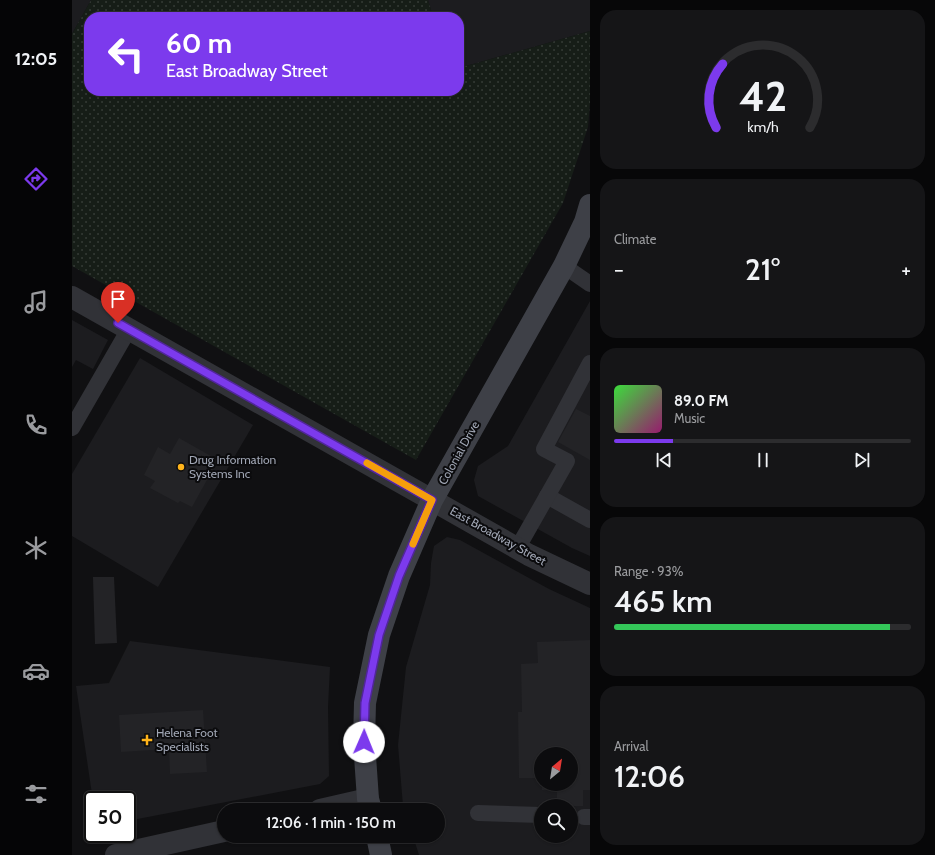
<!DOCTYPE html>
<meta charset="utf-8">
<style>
body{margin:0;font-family:Cabin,sans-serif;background:#151517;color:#f1f3f6;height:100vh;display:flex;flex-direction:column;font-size:15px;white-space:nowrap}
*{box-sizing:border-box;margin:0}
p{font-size:13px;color:#9a9b9e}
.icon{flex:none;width:22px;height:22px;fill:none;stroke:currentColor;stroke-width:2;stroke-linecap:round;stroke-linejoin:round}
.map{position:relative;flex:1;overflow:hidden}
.drawer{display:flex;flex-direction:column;gap:10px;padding:10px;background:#070708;width:345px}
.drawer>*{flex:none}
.hud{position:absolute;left:12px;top:12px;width:380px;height:84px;border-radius:16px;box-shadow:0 1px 3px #0004,0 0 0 1px #2c2c2e;background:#7c3aed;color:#fff;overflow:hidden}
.needle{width:26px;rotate:30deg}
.buttons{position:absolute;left:462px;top:747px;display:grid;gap:8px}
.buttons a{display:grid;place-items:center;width:44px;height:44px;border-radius:50%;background:#0c0c0e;box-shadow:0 1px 3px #0004,0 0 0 1px #2c2c2e;font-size:20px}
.speed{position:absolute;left:12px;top:791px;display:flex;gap:8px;font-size:20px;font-weight:700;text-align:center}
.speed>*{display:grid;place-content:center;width:52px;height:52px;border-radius:50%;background:#0c0c0e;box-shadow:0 1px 3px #0004,0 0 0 1px #2c2c2e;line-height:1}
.speed .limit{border:2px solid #111;border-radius:6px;background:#fff;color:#111}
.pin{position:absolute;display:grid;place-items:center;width:34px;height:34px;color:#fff;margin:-41px -17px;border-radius:50% 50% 50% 0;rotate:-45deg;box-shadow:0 0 4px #0007}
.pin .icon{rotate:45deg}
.me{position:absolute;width:44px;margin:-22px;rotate:1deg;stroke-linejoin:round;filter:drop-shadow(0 0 3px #0008)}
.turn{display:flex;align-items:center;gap:14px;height:84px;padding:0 16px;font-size:18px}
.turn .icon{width:52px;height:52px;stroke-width:2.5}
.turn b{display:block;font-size:28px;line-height:34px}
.big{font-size:30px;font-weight:600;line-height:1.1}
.drawer .card{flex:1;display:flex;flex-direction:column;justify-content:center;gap:6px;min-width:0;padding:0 14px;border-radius:16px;background:#151517}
.drawer .dial{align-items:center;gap:0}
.dial svg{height:104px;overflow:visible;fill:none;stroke:#2c2c2e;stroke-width:7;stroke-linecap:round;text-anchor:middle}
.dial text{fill:#f1f3f6;stroke:none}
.song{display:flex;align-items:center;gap:12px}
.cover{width:48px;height:48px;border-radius:6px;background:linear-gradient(135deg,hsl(120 70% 55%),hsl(320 70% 35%))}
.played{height:4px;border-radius:2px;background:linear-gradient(90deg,#7c3aed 20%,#2c2c2e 20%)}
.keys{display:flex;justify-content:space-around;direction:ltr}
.heat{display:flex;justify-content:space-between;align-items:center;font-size:22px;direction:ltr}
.charge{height:6px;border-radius:3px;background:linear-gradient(90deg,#34c759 93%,#2c2c2e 0)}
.trip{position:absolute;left:145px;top:803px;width:228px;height:40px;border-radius:20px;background:#0c0c0e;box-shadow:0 1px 3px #0004,0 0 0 1px #2c2c2e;font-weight:600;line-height:40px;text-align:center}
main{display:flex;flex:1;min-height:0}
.menu{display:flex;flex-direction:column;width:72px;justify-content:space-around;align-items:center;background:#050506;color:#9a9b9e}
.menu .icon{width:28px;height:28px}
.menu .on{color:#7c3aed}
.menu b{font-size:18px;color:#f1f3f6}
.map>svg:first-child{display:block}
.built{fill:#1c1c1f;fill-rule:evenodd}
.green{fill:url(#green-dots)}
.building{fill:#232326}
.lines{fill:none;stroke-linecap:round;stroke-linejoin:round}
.service{stroke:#313237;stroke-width:16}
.minor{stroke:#313237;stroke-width:22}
.tertiary{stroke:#313237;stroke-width:22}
.secondary{stroke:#3e4047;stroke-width:22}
.route-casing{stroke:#51269a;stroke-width:10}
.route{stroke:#7c3aed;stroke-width:7}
.slow{stroke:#f59e0b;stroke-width:7}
.poi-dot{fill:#ffb41b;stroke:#0b0b0d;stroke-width:1.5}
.labels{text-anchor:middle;stroke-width:4;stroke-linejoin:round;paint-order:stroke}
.street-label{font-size:12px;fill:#a0a6b4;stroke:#0b0b0d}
.poi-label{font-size:12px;fill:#a0a6b4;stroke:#0b0b0d;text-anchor:start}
</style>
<main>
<nav class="menu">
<b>12:05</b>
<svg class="icon on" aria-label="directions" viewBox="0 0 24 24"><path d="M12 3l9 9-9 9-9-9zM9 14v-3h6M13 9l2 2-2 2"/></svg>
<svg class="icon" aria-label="music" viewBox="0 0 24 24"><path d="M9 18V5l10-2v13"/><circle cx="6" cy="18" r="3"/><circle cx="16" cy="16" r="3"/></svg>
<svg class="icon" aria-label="phone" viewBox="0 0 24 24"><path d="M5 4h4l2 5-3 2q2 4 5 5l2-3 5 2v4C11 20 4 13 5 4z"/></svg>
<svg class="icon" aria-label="climate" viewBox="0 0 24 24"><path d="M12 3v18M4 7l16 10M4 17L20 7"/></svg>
<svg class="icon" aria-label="car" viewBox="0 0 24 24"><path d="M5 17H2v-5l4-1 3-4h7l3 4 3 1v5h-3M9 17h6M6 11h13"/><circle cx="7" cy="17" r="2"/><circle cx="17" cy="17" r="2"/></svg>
<svg class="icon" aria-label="filters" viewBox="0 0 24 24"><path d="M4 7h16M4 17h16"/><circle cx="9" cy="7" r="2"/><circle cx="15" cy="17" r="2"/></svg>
</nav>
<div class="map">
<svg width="518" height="855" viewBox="0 0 518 855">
<defs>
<pattern id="green-dots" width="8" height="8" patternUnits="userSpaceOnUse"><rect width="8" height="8" fill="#161d17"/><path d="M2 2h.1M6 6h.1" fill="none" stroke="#353b36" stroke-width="1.8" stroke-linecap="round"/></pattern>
</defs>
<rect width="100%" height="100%" fill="#101012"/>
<g class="built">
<path d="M 0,0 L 19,0 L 0,34 Z"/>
<path d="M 356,0 L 518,0 L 518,31 L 387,68 L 387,17 L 361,17 Z"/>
<path d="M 518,301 L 518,556 L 500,548 L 406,496 L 402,480 L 406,466 L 436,446 Z"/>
<path d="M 0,320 L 36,340 L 21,369 L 4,360 L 0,367 Z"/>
<path d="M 68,358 L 181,425 L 86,587 L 0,536 L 0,474 Z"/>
<path d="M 375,537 L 388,540 L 477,589 L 518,608 L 518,855 L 347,855 L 341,836 L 366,836 L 366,810 L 332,810 L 331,806 L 326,745 L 334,667 L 358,585 L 359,563 L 362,546 ZM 469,754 L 499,754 L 499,784 L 469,784 ZM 469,806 L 499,806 L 499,836 L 469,836 Z"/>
<path d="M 58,641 L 258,667 L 256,707 L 257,776 L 248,784 L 55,821 L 55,800 L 21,801 L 4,686 L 37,683 Z"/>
</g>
<path class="green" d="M 19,0 L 356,0 L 361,17 L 17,17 L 17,91 L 387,91 L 387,68 L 518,31 L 518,103 L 516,127 L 491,203 L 344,460 L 0,266 L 0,34 Z"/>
<g class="building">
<path d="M 504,409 L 518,416 L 518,460 L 486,442 Z"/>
<path d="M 107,438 L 146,460 L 120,507 L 108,501 L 106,503 L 78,488 L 83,481 L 72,475 L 86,447 L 98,454 Z"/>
<path d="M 21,577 L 42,577 L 45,643 L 23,644 Z"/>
<path d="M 518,640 L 518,790 L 511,790 L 511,806 L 485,806 L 485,790 L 470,790 L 470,784 L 499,784 L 499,754 L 469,754 L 469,778 L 447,778 L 446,712 L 450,712 L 449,664 L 466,663 L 465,642 Z"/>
<path d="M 131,710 L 135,772 L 98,774 L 97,749 L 49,752 L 47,715 Z"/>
</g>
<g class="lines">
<g class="service">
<path d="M 492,266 L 518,284"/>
<path d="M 0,428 L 57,329"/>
<path d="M 475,496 L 518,520"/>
<path d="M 445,549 L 495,461 L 472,449 L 518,363"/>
<path d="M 406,813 L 469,815"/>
<path d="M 512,817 L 518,817"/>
</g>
<g class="minor">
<path d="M 360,500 L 457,555 L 518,584"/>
<path d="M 248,810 L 296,799"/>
<path d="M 44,855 L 152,831"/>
</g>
<path class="tertiary" d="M 0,297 L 360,500"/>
<g class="secondary">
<path d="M 299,810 L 296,799 L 292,742 L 293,703 L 307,635 L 327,576 L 360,500 L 492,266 L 513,222 L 518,205"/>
<path d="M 305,836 L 309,855"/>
</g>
</g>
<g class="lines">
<g class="route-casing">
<path id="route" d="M 46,323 L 360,500 L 327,576 L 307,635 L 293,703 L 292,742"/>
</g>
<use href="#route" class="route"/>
<path class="slow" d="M 295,463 L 360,500 L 341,544"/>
</g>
<g class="poi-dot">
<circle cx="109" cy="467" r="4"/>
<path d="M73 734h4v4h4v4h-4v4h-4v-4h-4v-4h4z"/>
</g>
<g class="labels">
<g class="street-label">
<text transform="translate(387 453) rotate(-61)" y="4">Colonial Drive</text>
<text transform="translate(426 536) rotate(29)" y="4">East Broadway Street</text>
</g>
<g class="poi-label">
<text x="117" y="464">Drug Information<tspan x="117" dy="14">Systems Inc</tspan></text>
<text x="84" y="737">Helena Foot<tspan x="84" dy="14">Specialists</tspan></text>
</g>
</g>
</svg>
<div class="buttons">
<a><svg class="needle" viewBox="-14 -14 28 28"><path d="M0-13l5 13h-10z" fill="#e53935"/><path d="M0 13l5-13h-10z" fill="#9a9b9e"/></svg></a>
<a><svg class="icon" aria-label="search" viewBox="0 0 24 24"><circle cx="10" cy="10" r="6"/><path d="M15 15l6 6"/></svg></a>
</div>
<div class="speed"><div class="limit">50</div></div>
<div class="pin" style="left:46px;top:323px;background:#d93025"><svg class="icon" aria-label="arrive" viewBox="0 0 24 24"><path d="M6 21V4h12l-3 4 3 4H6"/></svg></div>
<svg class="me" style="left:292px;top:742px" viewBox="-20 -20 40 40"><circle r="19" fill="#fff"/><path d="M0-13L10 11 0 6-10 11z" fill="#7c3aed"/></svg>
<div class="trip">12:06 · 1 min · 150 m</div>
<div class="hud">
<div class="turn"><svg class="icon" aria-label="left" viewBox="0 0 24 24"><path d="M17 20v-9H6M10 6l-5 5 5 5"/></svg><div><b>60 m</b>East Broadway Street</div></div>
</div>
</div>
<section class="drawer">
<div class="card dial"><svg viewBox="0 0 100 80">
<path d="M14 69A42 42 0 1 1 86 69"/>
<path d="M14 69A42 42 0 0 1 19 20" stroke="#7c3aed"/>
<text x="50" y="56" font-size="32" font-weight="700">42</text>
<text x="50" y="72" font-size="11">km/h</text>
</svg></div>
<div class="card"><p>Climate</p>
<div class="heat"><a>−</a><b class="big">21°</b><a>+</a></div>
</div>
<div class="card">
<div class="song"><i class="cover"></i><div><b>89.0 FM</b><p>Music</p></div></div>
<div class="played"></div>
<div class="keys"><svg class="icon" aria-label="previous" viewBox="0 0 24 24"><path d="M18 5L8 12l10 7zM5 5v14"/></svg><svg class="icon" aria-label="pause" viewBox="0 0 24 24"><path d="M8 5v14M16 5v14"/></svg><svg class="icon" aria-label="next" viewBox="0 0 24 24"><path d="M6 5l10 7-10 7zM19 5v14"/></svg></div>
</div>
<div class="card"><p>Range · 93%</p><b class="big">465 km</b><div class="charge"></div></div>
<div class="card"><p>Arrival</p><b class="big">12:06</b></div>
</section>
</main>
